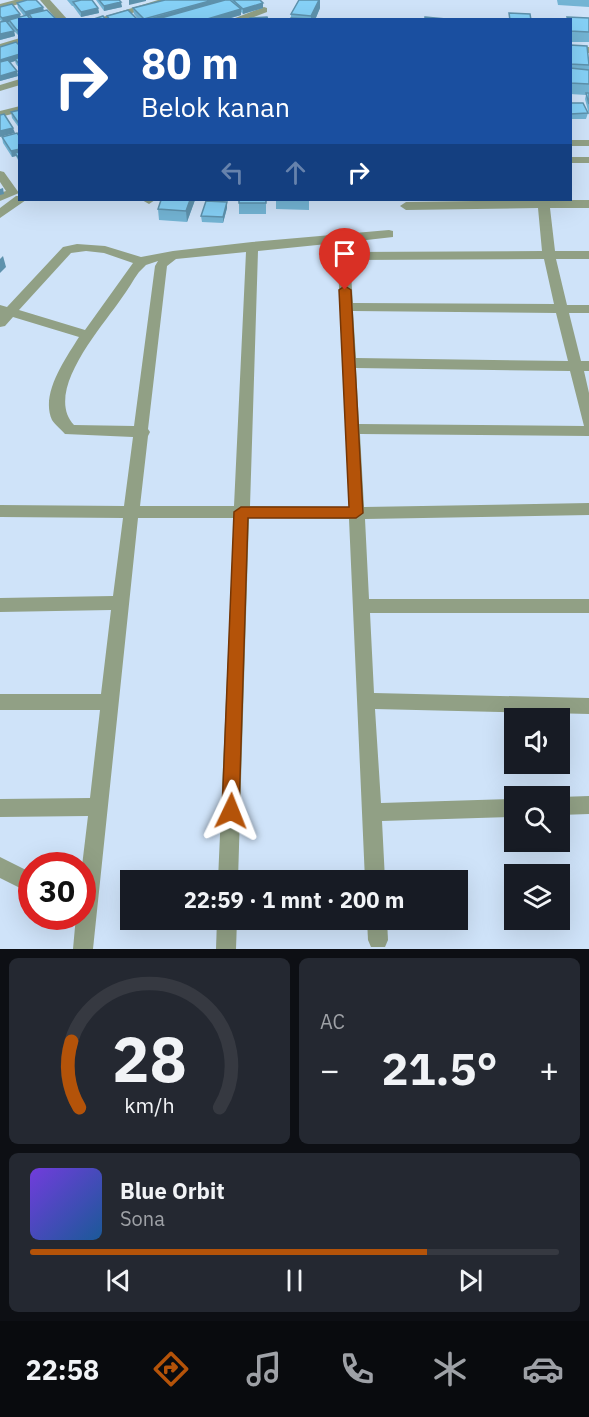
<!DOCTYPE html>
<html lang="id">
<meta charset="utf-8">
<style>
body{margin:0;font-family:"IBM Plex Sans",sans-serif;background:#242831;color:#f1f3f6;height:100vh;display:flex;flex-direction:column;font-size:22px;white-space:nowrap}
*{box-sizing:border-box;margin:0}
p{font-size:20px;color:#9ea1a6}
.icon{flex:none;width:33px;height:33px;fill:none;stroke:currentColor;stroke-width:2;stroke-linecap:round;stroke-linejoin:round}
.map{position:relative;height:949px;overflow:hidden}
.details{display:flex;flex-direction:column;gap:9px;padding:9px;background:#0d0f14;flex:1}
.details>*{flex:none}
.top-card{position:absolute;left:18px;top:18px;width:554px;height:183px;border-radius:0px;box-shadow:0 6px 24px #0002;background:#1a4fa0;color:#fff;overflow:hidden}
.controls{position:absolute;left:504px;top:708px;display:grid;gap:12px}
.controls a{display:grid;place-items:center;width:66px;height:66px;border-radius:0px;background:#171b24;box-shadow:0 6px 24px #0002;font-size:30px}
.speed{position:absolute;left:18px;top:852px;display:flex;gap:12px;font-size:30px;font-weight:700;text-align:center}
.speed>*{display:grid;place-content:center;width:78px;height:78px;border-radius:50%;background:#171b24;box-shadow:0 6px 24px #0002;line-height:1}
.speed .limit{border:9px solid #d22;background:#fff;color:#111}
.pin{position:absolute;display:grid;place-items:center;width:51px;height:51px;color:#fff;margin:-62px -26px;border-radius:50% 50% 50% 0;rotate:-45deg;box-shadow:0 0 6px #0007}
.pin .icon{rotate:45deg}
.me{position:absolute;width:66px;margin:-33px;rotate:2deg;stroke-linejoin:round;filter:drop-shadow(0 0 4px #0008)}
.turn{display:flex;align-items:center;gap:21px;height:126px;padding:0 24px;font-size:27px}
.turn .icon{width:78px;height:78px;stroke-width:2.5}
.turn b{display:block;font-size:42px;line-height:51px}
.lanes{display:flex;align-items:center;height:57px;padding:0 24px;background:#0003;justify-content:center;gap:30px;direction:ltr}
.lanes .off{opacity:.35}
.big{font-size:45px;font-weight:800;line-height:1.1}
.details .card{flex:1;display:flex;flex-direction:column;justify-content:center;gap:9px;min-width:0;padding:0 21px;border-radius:9px;background:#242831}
.details .dial{align-items:center;gap:0}
.dial svg{height:156px;overflow:visible;fill:none;stroke:#363941;stroke-width:7;stroke-linecap:round;text-anchor:middle}
.dial text{fill:#f1f3f6;stroke:none}
.song{display:flex;align-items:center;gap:18px}
.cover{width:72px;height:72px;border-radius:9px;background:linear-gradient(135deg,hsl(260 70% 55%),hsl(210 70% 35%))}
.played{height:6px;border-radius:3px;background:linear-gradient(90deg,#b45309 75%,#363941 75%)}
.keys{display:flex;justify-content:space-around;direction:ltr}
.heat{display:flex;justify-content:space-between;align-items:center;font-size:33px;direction:ltr}
.details .tiles{flex:1;display:grid;gap:9px;grid-template-columns:1fr 1fr}
.card:last-child{grid-column:span 2}
.trip{position:absolute;left:120px;top:870px;width:348px;height:60px;border-radius:0px;background:#171b24;box-shadow:0 6px 24px #0002;font-weight:800;line-height:60px;text-align:center}
.menu{display:flex;height:96px;justify-content:space-around;align-items:center;background:#090b0e;color:#9ea1a6}
.menu .icon{width:42px;height:42px}
.menu .current{color:#b45309}
.menu b{font-size:27px;color:#f1f3f6}
.map>svg:first-child{display:block}
.lines{fill:none;stroke-linecap:round;stroke-linejoin:round}
.minor{fill:#91a085;fill-rule:evenodd}
.wall{fill:#73b4d4}
.shaded-wall{fill:#5e92ad}
.building{fill:#86d1f7;stroke:#5e92ad;stroke-width:1.5}
.route{fill:#b45309;stroke:#753606;stroke-width:1.5}
</style>
<div class="map">
<svg width="589" height="949" viewBox="0 0 589 949">
<rect width="100%" height="100%" fill="#cfe3f9"/>
<g class="lines">
<g class="minor">
<path d="M 15,0 L 31,0 L 0,10 L 0,4 Z"/>
<path d="M 40,0 L 50,0 L 68,20 L 57,20 Z"/>
<path d="M 158,0 L 173,0 L 110,20 L 93,20 Z"/>
<path d="M 264,7 L 267,8 L 267,12 L 246,20 L 230,20 Z"/>
<path d="M 20,38 L 20,44 L 0,50 L 0,44 Z"/>
<rect x="570" y="47" width="19" height="6"/>
<path d="M 20,79 L 20,85 L 0,91 L 0,85 Z"/>
<path d="M 20,106 L 20,112 L 0,117 L 0,111 Z"/>
<rect x="570" y="140" width="19" height="6"/>
<rect x="570" y="157" width="19" height="6"/>
<path d="M 0,171 L 4,172 L 19,193 L 0,201 L 0,193 L 6,191 L 0,182 Z"/>
<path d="M 16,196 L 20,196 L 20,200 L 26,200 L 0,218 L 0,208 Z"/>
<path d="M 142,200 L 155,200 L 149,204 Z"/>
<path d="M 537,200 L 589,200 L 589,208 L 550,208 L 555,251 L 589,251 L 589,259 L 556,259 L 567,305 L 589,305 L 589,313 L 569,313 L 581,361 L 589,361 L 589,371 L 584,371 L 589,393 L 589,436 L 360,434 L 364,507 L 589,503 L 589,515 L 365,519 L 369,599 L 589,599 L 589,613 L 370,613 L 374,693 L 589,698 L 589,714 L 375,709 L 381,803 L 514,799 L 514,817 L 382,821 L 385,880 L 365,880 L 349,519 L 249,518 L 238,880 L 218,880 L 234,518 L 138,518 L 93,949 L 73,949 L 76,916 L 82,916 L 82,866 L 88,816 L 0,817 L 0,799 L 90,798 L 100,710 L 0,710 L 0,694 L 101,694 L 111,610 L 0,612 L 0,598 L 113,596 L 123,518 L 0,517 L 0,505 L 124,506 L 133,437 L 65,434 C 61,429 55,425 52,420 C 40,394 66,358 79,337 L 13,317 L 5,326 L 0,327 L 0,305 L 7,307 L 63,247 L 77,244 L 105,246 L 141,257 L 173,251 L 252,242 L 389,230 L 393,231 L 393,237 L 349,242 L 350,252 L 542,251 L 538,208 L 406,210 L 400,206 L 406,202 ZM 337,243 L 349,507 L 250,506 L 258,251 ZM 86,251 L 104,253 L 133,263 L 85,330 L 19,310 L 71,253 ZM 246,252 L 234,506 L 140,506 L 148,436 L 150,432 L 148,429 L 167,266 L 176,259 ZM 544,259 L 554,304 L 353,303 L 350,260 ZM 158,261 L 155,266 L 134,426 L 74,425 C 43,392 102,327 121,299 C 128,290 133,280 139,272 L 146,265 ZM 353,311 L 556,313 L 568,361 L 356,358 ZM 356,368 L 570,371 L 584,426 L 359,424 Z"/>
<path d="M 589,796 L 589,814 L 560,815 L 560,797 Z"/>
<path d="M 0,857 L 32,873 L 32,894 L 0,878 Z"/>
<path d="M 217,920 L 237,920 L 236,949 L 216,949 Z"/>
<path d="M 367,920 L 387,920 L 388,940 L 385,947 L 371,947 L 368,940 Z"/>
</g>
</g>
<g class="wall">
<path d="M 67,0 L 92,0 L 98,8 L 99,13 L 81,17 L 73,6 L 72,6 Z"/>
<path d="M 96,0 L 119,0 L 122,7 L 104,11 Z"/>
<path d="M 231,0 L 260,0 L 263,3 L 263,8 L 243,14 L 241,12 L 241,15 L 224,20 L 139,20 L 134,14 L 133,8 Z"/>
<path d="M 299,0 L 320,0 L 320,8 L 315,20 L 291,20 L 291,14 Z"/>
<path d="M 557,0 L 589,0 L 589,7 L 558,5 Z"/>
<path d="M 17,3 L 43,7 L 44,11 L 56,19 L 20,20 L 18,35 L 14,31 L 15,36 L 0,40 L 0,22 L 2,22 L 0,20 L 0,7 L 21,16 L 24,16 L 18,8 Z"/>
<path d="M 567,17 L 589,18 L 589,42 L 570,42 L 570,20 L 567,20 Z"/>
<path d="M 16,42 L 20,46 L 20,69 L 16,64 L 15,61 L 10,63 L 17,71 L 18,76 L 0,81 L 0,47 Z"/>
<path d="M 570,45 L 589,63 L 589,115 L 585,99 L 586,95 L 570,94 Z"/>
<path d="M 570,103 L 588,113 L 586,119 L 570,119 Z"/>
<path d="M 20,110 L 20,129 L 12,118 L 11,112 Z"/>
<path d="M 2,137 L 20,137 L 20,164 L 16,156 L 12,157 L 3,143 Z"/>
<path d="M 195,200 L 187,222 L 159,220 L 158,209 Z"/>
<rect x="239" y="200" width="27" height="14"/>
<path d="M 276,200 L 309,200 L 309,210 L 276,209 Z"/>
<path d="M 227,208 L 223,223 L 202,222 L 201,216 Z"/>
</g>
<g class="shaded-wall">
<path d="M 129,0 L 146,0 L 146,1 L 129,5 Z"/>
<path d="M 213,0 L 230,0 L 162,20 L 144,20 Z"/>
<path d="M 319,0 L 320,0 L 320,8 L 315,20 L 311,20 L 311,16 Z"/>
<path d="M 121,2 L 122,7 L 104,11 L 104,6 Z"/>
<path d="M 263,3 L 263,8 L 243,14 L 243,9 Z"/>
<path d="M 43,7 L 44,13 L 29,14 L 29,17 L 26,18 L 25,12 Z"/>
<path d="M 98,8 L 99,13 L 81,17 L 81,12 Z"/>
<path d="M 241,9 L 241,15 L 224,20 L 204,20 Z"/>
<path d="M 20,14 L 21,19 L 9,20 L 9,22 L 3,24 L 2,18 Z"/>
<path d="M 20,29 L 20,35 L 18,35 L 17,30 Z"/>
<path d="M 14,31 L 15,36 L 0,40 L 0,34 Z"/>
<path d="M 20,54 L 20,60 L 15,59 L 15,61 L 0,65 L 0,60 Z"/>
<path d="M 17,71 L 18,76 L 0,81 L 0,76 Z"/>
<path d="M 13,128 L 15,133 L 0,137 L 0,131 Z"/>
<path d="M 20,149 L 20,155 L 15,153 L 16,156 L 12,157 L 11,151 Z"/>
<path d="M 3,188 L 4,194 L 0,195 L 0,189 Z"/>
<path d="M 190,200 L 195,200 L 187,222 L 186,211 Z"/>
<path d="M 227,202 L 227,208 L 223,223 L 223,217 Z"/>
<path d="M 3,256 L 6,267 L 0,273 L 0,259 Z"/>
</g>
<g class="building">
<path d="M 27,0 L 36,0 L 43,7 L 25,12 L 17,3 Z"/>
<path d="M 81,0 L 92,0 L 98,8 L 81,12 L 73,2 Z"/>
<path d="M 99,0 L 119,0 L 121,2 L 104,6 Z"/>
<path d="M 165,0 L 213,0 L 144,19 L 133,8 Z"/>
<path d="M 225,0 L 230,0 L 241,9 L 204,20 L 154,20 Z"/>
<path d="M 233,0 L 260,0 L 263,3 L 243,9 Z"/>
<path d="M 299,0 L 319,0 L 311,16 L 291,14 Z"/>
<path d="M 12,4 L 20,14 L 2,18 L 0,16 L 0,7 Z"/>
<path d="M 47,10 L 56,19 L 33,20 L 29,14 Z"/>
<path d="M 128,10 L 138,20 L 110,20 L 107,16 Z"/>
<path d="M 509,13 L 530,14 L 531,20 L 510,20 Z"/>
<path d="M 27,15 L 31,20 L 20,20 L 20,29 L 17,30 L 9,20 Z"/>
<path d="M 103,16 L 106,20 L 91,20 Z"/>
<path d="M 267,17 L 268,20 L 250,20 L 250,18 Z"/>
<path d="M 425,17 L 446,19 L 425,20 Z"/>
<path d="M 567,17 L 589,18 L 589,32 L 570,31 L 570,20 L 568,20 Z"/>
<path d="M 291,18 L 311,19 L 311,20 L 291,20 Z"/>
<path d="M 6,21 L 14,31 L 0,34 L 0,22 Z"/>
<path d="M 16,42 L 20,46 L 20,54 L 0,60 L 0,47 Z"/>
<path d="M 570,45 L 587,46 L 589,65 L 570,64 Z"/>
<path d="M 20,57 L 20,65 L 15,59 Z"/>
<path d="M 8,60 L 17,71 L 0,76 L 0,62 Z"/>
<path d="M 570,68 L 589,70 L 589,84 L 570,83 Z"/>
<path d="M 586,93 L 589,93 L 589,104 Z"/>
<path d="M 570,103 L 583,103 L 588,113 L 570,114 Z"/>
<path d="M 20,110 L 20,125 L 11,112 Z"/>
<path d="M 4,114 L 13,128 L 0,131 L 0,115 Z"/>
<path d="M 17,133 L 20,137 L 20,149 L 11,151 L 2,137 Z"/>
<path d="M 20,152 L 20,160 L 15,153 Z"/>
<path d="M 161,200 L 190,200 L 186,211 L 158,209 Z"/>
<rect x="239" y="200" width="27" height="3"/>
<path d="M 206,201 L 227,202 L 223,217 L 201,216 Z"/>
</g>
<path class="route" d="M 345,286 L 351,290 L 363,513 L 356,518 L 248,518 L 239,811 L 237,817 L 231,820 L 225,817 L 222,811 L 234,512 L 241,507 L 349,507 L 339,290 Z"/>
</svg>
<div class="controls">
<a><svg class="icon" aria-label="sound" viewBox="0 0 24 24"><path d="M4 9h4l5-4v14l-5-4H4zM17 9q2 3 0 6"/></svg></a>
<a><svg class="icon" aria-label="search" viewBox="0 0 24 24"><circle cx="10" cy="10" r="6"/><path d="M15 15l6 6"/></svg></a>
<a><svg class="icon" aria-label="layers" viewBox="0 0 24 24"><path d="M12 4l9 5-9 5-9-5zM3 14l9 5 9-5"/></svg></a>
</div>
<div class="speed"><div class="limit">30</div></div>
<div class="pin" style="left:345px;top:290px;background:#d93025"><svg class="icon" aria-label="arrive" viewBox="0 0 24 24"><path d="M6 21V4h12l-3 4 3 4H6"/></svg></div>
<svg class="me" style="left:231px;top:811px" viewBox="-20 -20 40 40"><path d="M0-17L14 15 0 8-14 15z" fill="#b45309" stroke="#fff" stroke-width="4"/></svg>
<div class="trip">22:59 · 1 mnt · 200 m</div>
<div class="top-card">
<div class="turn"><svg class="icon" aria-label="right" viewBox="0 0 24 24"><path d="M7 20v-9h11M14 6l5 5-5 5"/></svg><div><b>80 m</b>Belok kanan</div></div>
<div class="lanes"><svg class="icon off" aria-label="left" viewBox="0 0 24 24"><path d="M17 20v-9H6M10 6l-5 5 5 5"/></svg><svg class="icon off" aria-label="ahead" viewBox="0 0 24 24"><path d="M12 20V5M6 11l6-6 6 6"/></svg><svg class="icon" aria-label="right" viewBox="0 0 24 24"><path d="M7 20v-9h11M14 6l5 5-5 5"/></svg></div>
</div>
</div>
<section class="details">
<div class="tiles">
<div class="card dial"><svg viewBox="0 0 100 80">
<path d="M14 69A42 42 0 1 1 86 69"/>
<path d="M14 69A42 42 0 0 1 10 35" stroke="#b45309"/>
<text x="50" y="56" font-size="32" font-weight="700">28</text>
<text x="50" y="72" font-size="11">km/h</text>
</svg></div>
<div class="card"><p>AC</p>
<div class="heat"><a>−</a><b class="big">21.5°</b><a>+</a></div>
</div>
<div class="card">
<div class="song"><i class="cover"></i><div><b>Blue Orbit</b><p>Sona</p></div></div>
<div class="played"></div>
<div class="keys"><svg class="icon" aria-label="previous" viewBox="0 0 24 24"><path d="M18 5L8 12l10 7zM5 5v14"/></svg><svg class="icon" aria-label="pause" viewBox="0 0 24 24"><path d="M8 5v14M16 5v14"/></svg><svg class="icon" aria-label="next" viewBox="0 0 24 24"><path d="M6 5l10 7-10 7zM19 5v14"/></svg></div>
</div>
</div>
</section>
<nav class="menu">
<b>22:58</b>
<svg class="icon current" aria-label="directions" viewBox="0 0 24 24"><path d="M12 3l9 9-9 9-9-9zM9 14v-3h6M13 9l2 2-2 2"/></svg>
<svg class="icon" aria-label="music" viewBox="0 0 24 24"><path d="M9 18V5l10-2v13"/><circle cx="6" cy="18" r="3"/><circle cx="16" cy="16" r="3"/></svg>
<svg class="icon" aria-label="phone" viewBox="0 0 24 24"><path d="M5 4h4l2 5-3 2q2 4 5 5l2-3 5 2v4C11 20 4 13 5 4z"/></svg>
<svg class="icon" aria-label="climate" viewBox="0 0 24 24"><path d="M12 3v18M4 7l16 10M4 17L20 7"/></svg>
<svg class="icon" aria-label="car" viewBox="0 0 24 24"><path d="M5 17H2v-5l4-1 3-4h7l3 4 3 1v5h-3M9 17h6M6 11h13"/><circle cx="7" cy="17" r="2"/><circle cx="17" cy="17" r="2"/></svg>
</nav>
